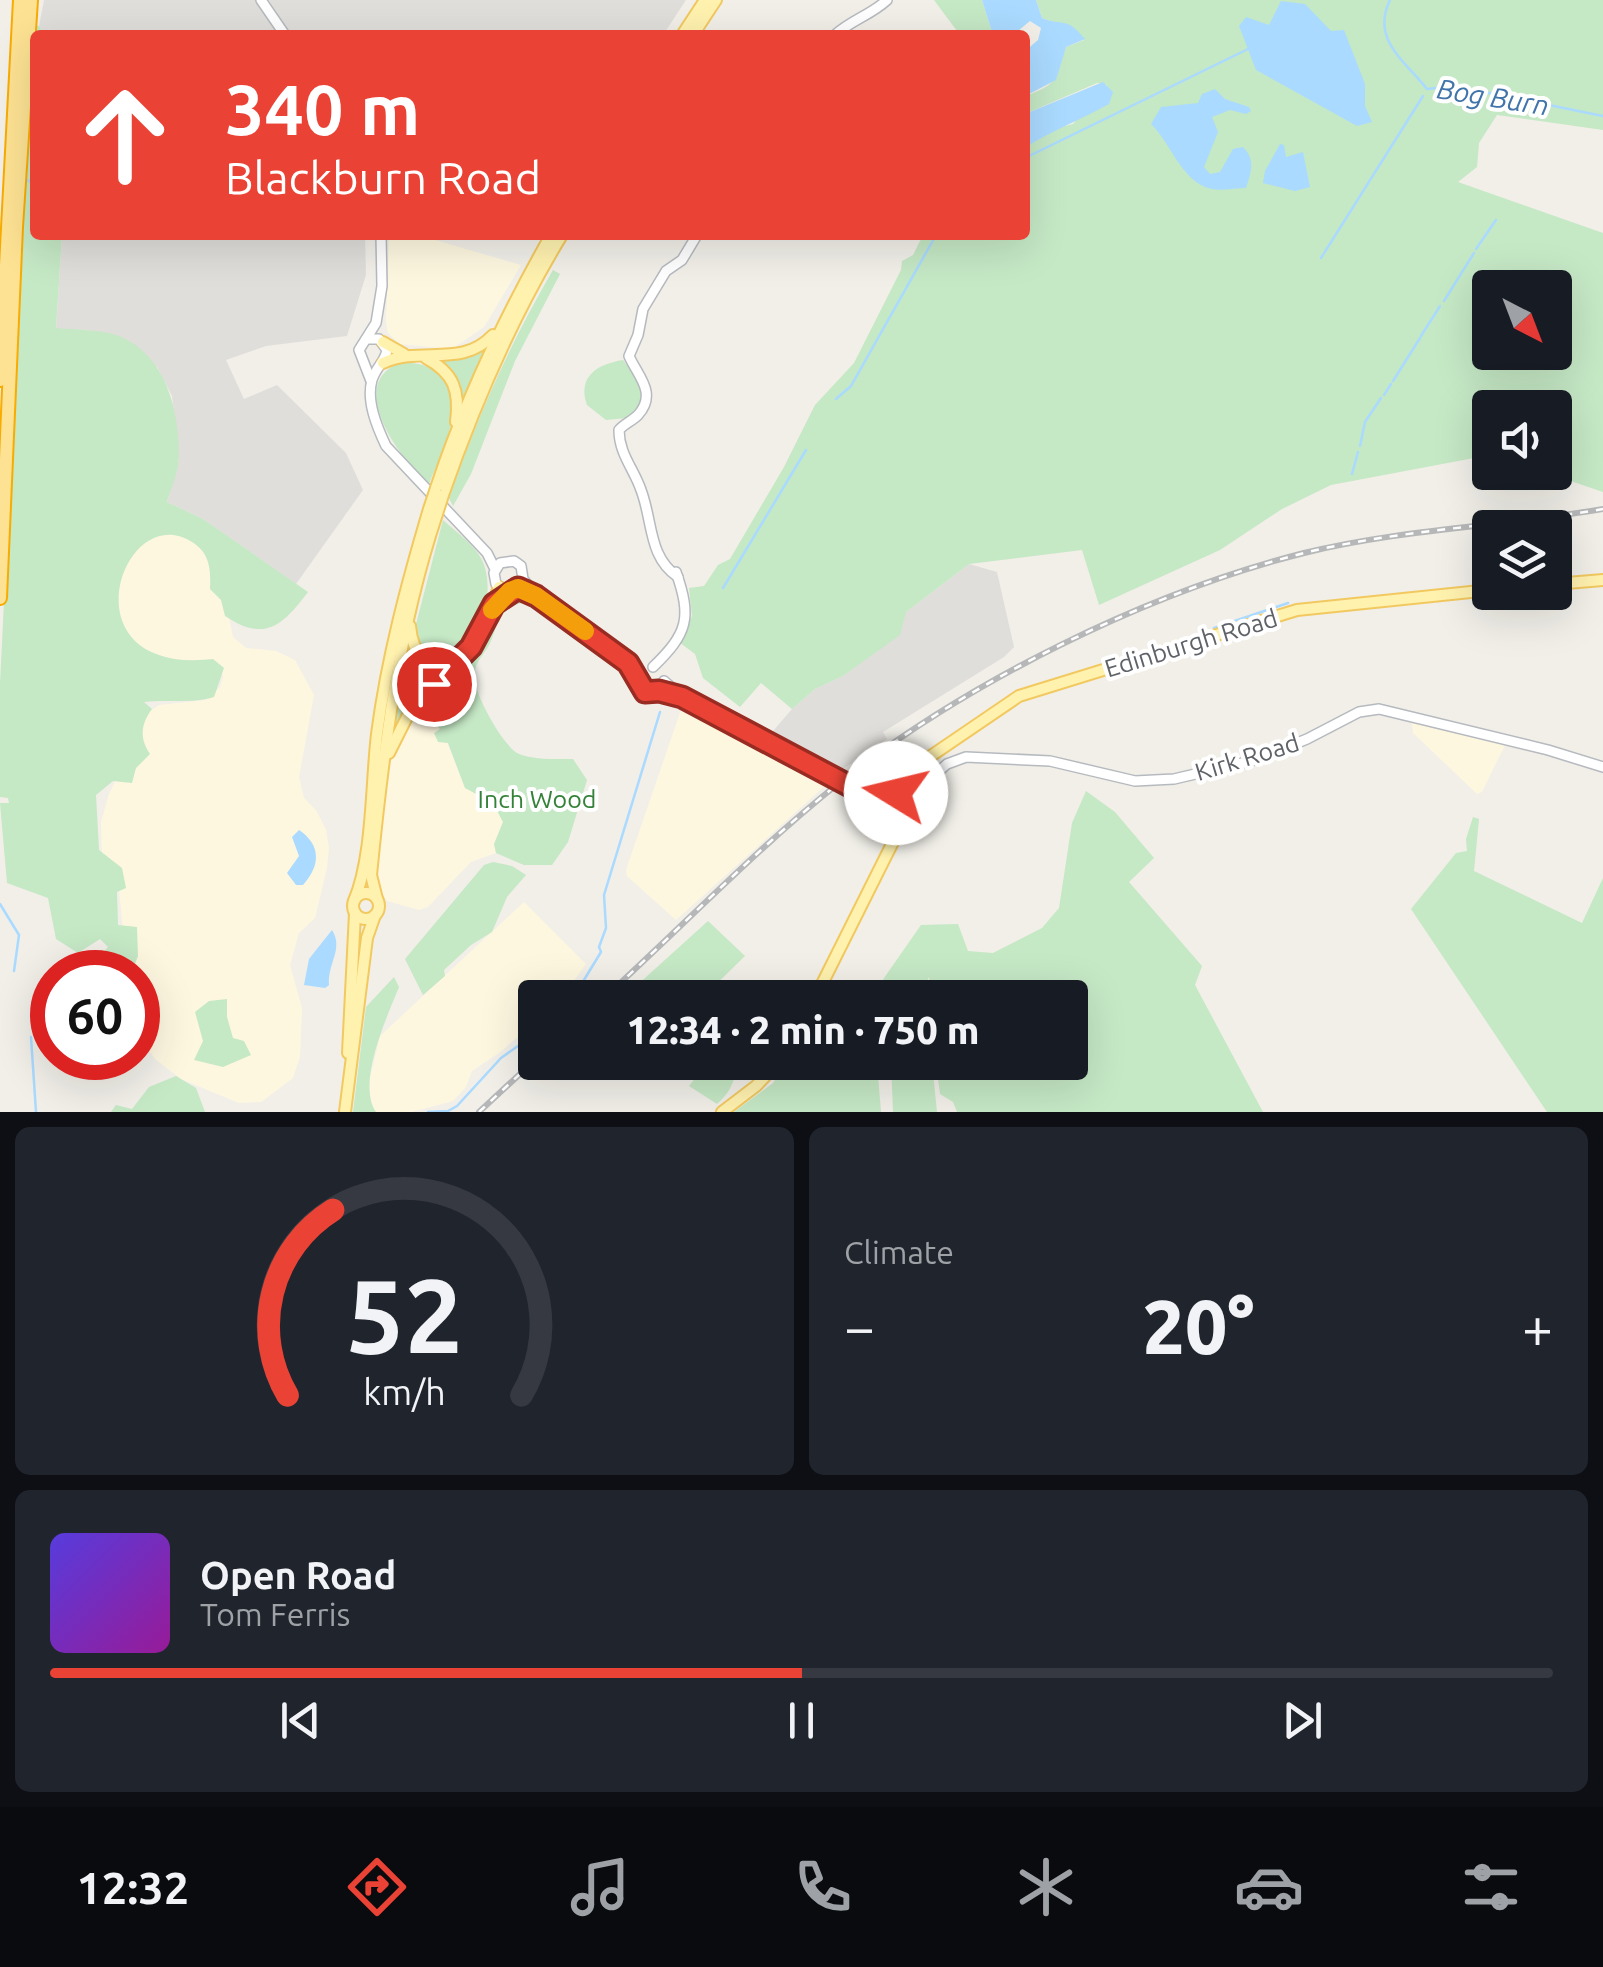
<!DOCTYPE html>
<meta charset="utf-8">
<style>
body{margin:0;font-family:Ubuntu,sans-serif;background:#20242c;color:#f1f3f6;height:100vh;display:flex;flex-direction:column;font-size:38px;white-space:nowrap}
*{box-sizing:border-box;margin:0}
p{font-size:32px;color:#9ea1a6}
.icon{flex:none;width:55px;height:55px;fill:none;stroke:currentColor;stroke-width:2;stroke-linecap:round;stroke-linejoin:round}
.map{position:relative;height:1112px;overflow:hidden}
.details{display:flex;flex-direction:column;gap:15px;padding:15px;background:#0d0f14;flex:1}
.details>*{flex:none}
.guide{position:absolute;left:30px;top:30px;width:1000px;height:210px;border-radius:10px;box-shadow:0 10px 40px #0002;background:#ea4335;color:#fff;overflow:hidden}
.needle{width:65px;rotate:138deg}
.buttons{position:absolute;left:1472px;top:270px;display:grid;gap:20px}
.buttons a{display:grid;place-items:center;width:100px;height:100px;border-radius:10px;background:#171b24;box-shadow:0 10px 40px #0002;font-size:50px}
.speed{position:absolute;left:30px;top:950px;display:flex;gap:20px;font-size:50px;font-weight:700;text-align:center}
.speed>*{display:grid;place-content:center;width:130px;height:130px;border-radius:50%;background:#171b24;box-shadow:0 10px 40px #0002;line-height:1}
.speed .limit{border:15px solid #d22;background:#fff;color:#111}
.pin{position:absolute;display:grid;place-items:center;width:85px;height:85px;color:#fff;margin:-42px;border:5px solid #fff;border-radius:50%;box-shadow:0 2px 10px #0007}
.me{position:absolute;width:110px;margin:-55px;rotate:279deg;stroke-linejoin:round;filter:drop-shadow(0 0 8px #0008)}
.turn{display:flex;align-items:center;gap:35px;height:210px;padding:0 30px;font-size:45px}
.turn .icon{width:130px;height:130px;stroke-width:2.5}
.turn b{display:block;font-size:70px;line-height:85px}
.big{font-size:75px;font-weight:800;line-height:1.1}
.details .widget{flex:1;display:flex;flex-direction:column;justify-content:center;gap:15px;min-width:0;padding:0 35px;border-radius:15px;background:#20242c}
.details .dial{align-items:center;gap:0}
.dial svg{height:260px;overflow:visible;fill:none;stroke:#363941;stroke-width:7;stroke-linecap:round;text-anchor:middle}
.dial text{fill:#f1f3f6;stroke:none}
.song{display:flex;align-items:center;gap:30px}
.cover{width:120px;height:120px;border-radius:15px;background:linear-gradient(135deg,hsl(250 70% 55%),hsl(300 70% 35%))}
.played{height:10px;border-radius:5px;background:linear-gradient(90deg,#ea4335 50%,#363941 50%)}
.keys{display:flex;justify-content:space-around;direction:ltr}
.heat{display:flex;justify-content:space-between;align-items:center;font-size:55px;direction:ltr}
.details .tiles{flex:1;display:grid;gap:15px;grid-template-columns:1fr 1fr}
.widget:last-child{grid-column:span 2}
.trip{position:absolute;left:518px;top:980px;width:570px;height:100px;border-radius:10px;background:#171b24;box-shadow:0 10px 40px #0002;font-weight:800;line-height:100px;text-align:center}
.tab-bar{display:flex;height:160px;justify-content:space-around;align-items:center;background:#090b0e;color:#9ea1a6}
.tab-bar .icon{width:70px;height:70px}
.tab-bar .on{color:#ea4335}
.tab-bar b{font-size:45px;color:#f1f3f6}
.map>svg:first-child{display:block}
.commercial{fill:#fef7e0}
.industrial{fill:#e0deda}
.green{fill:#c5e8c5;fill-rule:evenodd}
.water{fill:#aadaff}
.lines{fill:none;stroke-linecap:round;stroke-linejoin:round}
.stream{stroke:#aadaff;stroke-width:2.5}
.secondary-casing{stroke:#b6babf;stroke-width:12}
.primary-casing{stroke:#f2c960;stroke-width:14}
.highway-casing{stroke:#f9ab00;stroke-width:16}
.secondary{stroke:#fff;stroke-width:9}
.primary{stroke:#fff2af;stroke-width:10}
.highway{stroke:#fde293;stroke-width:12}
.rail-casing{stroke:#b6b7b8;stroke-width:6}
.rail{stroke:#fff;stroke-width:2.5;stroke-dasharray:8;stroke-linecap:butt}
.secondary-bridge-casing{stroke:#b6babf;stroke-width:12;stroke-linecap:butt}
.primary-bridge-casing{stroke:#f2c960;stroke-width:14;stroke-linecap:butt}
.secondary-bridge{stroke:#fff;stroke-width:9}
.primary-bridge{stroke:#fff2af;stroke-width:10}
.route-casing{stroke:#982c22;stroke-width:25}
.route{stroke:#ea4335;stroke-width:18}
.slow{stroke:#f59e0b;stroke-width:18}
.labels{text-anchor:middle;stroke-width:8;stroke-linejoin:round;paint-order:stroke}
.street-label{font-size:25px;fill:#5f6368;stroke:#fff}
.park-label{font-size:25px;fill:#348238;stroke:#fff}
.water-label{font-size:28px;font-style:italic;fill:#4174aa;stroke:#fff}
</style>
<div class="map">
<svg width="1603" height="1112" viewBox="0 0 1603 1112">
<rect width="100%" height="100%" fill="#f1efe8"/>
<g class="commercial">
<path d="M 389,235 L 418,235 L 521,265 L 484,327 L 452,349 L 399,344 L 388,333 L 386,323 Z"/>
<path d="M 157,532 L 176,532 L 196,541 L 209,551 L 222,584 L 233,637 L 246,648 L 276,651 L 295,660 L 314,695 L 299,777 L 304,798 L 316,810 L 326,830 L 329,848 L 327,868 L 315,918 L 299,933 L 290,965 L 302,1008 L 300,1057 L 293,1078 L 261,1102 L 239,1103 L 181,1079 L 155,1059 L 138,1035 L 138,972 L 130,972 L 126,962 L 119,889 L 102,859 L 101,822 L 109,794 L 149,712 L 159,705 L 206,700 L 220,687 L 223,676 L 218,664 L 178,661 L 150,652 L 122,636 L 113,595 L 132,550 Z"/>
<path d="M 683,704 L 829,782 L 676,920 L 627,876 L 626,870 Z"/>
<path d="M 420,705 L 434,718 L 447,742 L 465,788 L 493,803 L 503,822 L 494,844 L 496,853 L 471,862 L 428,907 L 419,910 L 387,901 L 375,883 L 389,768 L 401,731 Z"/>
<path d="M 1412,723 L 1505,745 L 1482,792 L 1477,794 L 1413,733 Z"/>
<path d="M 524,902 L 586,964 L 562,997 L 535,998 L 535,1022 L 499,1053 L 472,1071 L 466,1087 L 453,1101 L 412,1112 L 376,1112 L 371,1106 L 369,1082 L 380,1036 Z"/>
</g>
<g class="industrial">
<path d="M 44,0 L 686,0 L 663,35 L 45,35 L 39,26 Z"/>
<path d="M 62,235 L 365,235 L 366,275 L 347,336 L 266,346 L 226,360 L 244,399 L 277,385 L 346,453 L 363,490 L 296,584 L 203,519 L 167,502 L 179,460 L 172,396 L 157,367 L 88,330 L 56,329 Z"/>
<path d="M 969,564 L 997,572 L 1014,647 L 1004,657 L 883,732 L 887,739 L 840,771 L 768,737 L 792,709 L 815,689 L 843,676 L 871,655 L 906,612 Z"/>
</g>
<g class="green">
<path d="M 934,0 L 982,0 L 993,35 L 960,35 Z"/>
<path d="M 1036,0 L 1603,0 L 1603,130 L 1497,115 L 1479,143 L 1477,167 L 1458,182 L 1603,233 L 1603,492 L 1547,473 L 1555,472 L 1555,408 L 1490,408 L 1490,455 L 1331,485 L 1282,509 L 1220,550 L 1099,605 L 1082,550 L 969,564 L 906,612 L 900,635 L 843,676 L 815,689 L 792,709 L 761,683 L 740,707 L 703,678 L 695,654 L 679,642 L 692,616 L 689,588 L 704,586 L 718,565 L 730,559 L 784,467 L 815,405 L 854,363 L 901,270 L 902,261 L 913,255 L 923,235 L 1025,235 L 1025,148 L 1053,129 L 1073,124 L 1107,85 L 1097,83 L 1025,114 L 1025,96 C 1063,83 1053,77 1066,47 L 1084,40 C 1065,15 1063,28 1042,18 ZM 1490,288 L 1555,288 L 1555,352 L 1490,352 Z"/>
<path d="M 32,25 L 39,26 L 45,35 L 35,35 L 32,184 L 35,186 L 35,235 L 62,235 L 56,328 C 76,330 100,329 119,336 C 166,355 179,410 179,456 C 179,471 171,488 167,502 L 203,519 L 308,592 C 283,625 265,643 225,616 L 221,600 L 210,589 C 211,570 210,553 192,542 C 122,497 61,676 213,659 L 224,668 L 214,697 C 192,704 168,699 144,702 L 152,709 C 141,724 139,738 150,754 L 136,768 L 132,783 L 113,781 L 96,795 L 99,850 L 122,868 L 126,888 L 117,892 L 118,925 L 137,927 L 138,956 L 132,972 L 85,972 L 108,947 L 100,939 L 78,953 L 56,939 L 48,898 L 7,883 L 0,803 L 9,803 L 8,798 L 0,797 L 0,684 Z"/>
<path d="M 553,270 L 560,274 L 515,361 L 471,474 L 453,506 L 449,498 C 477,418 510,343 553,270 Z"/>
<path d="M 489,346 L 463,407 C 459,385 452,373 435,358 L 456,359 Z"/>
<path d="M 623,360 C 640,382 654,393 627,418 L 606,420 L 587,405 C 577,376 598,364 623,360 Z"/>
<path d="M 403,362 C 484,367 448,438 429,484 C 401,461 342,381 403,362 Z"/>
<path d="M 443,520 C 456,532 474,544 482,560 C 498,594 479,660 436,662 L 423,655 L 414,632 Z"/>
<path d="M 522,597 L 525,599 L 522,603 C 499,608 498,623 491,641 C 486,653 475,661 474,675 C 473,692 503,747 519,754 C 534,760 557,759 573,759 L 587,780 L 568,842 L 552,865 L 524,865 L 496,853 L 494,844 L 503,822 L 493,803 L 465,788 L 448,743 L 438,742 L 434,733 L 440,729 L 420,705 L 468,659 L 501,605 Z"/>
<path d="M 408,635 L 414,654 L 447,668 L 389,746 Z"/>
<path d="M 1086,791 L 1115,812 L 1154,858 L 1129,882 L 1202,966 L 1195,985 L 1263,1112 L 957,1112 L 953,1102 L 940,1094 L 936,1063 L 1070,1062 L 1070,998 L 931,997 L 929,977 L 924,987 L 925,997 L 875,997 L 884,978 L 921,925 L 958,924 L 968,951 L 993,953 L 1042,928 L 1059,908 L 1072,823 Z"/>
<path d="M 1473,817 L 1479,819 L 1474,871 L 1582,923 L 1603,878 L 1603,1112 L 1547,1112 L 1411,909 L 1456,853 L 1467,851 L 1466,839 Z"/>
<path d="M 493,862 L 512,866 L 526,875 L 507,897 L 492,932 L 471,945 L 444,970 L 445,976 L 423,995 L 405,959 L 484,865 Z"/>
<path d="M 708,921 L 745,956 L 703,997 L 699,997 L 687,987 L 666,991 L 660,997 L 624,997 Z"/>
<path d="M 394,977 L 399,987 C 387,1017 356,1083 376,1112 L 353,1112 L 366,1007 Z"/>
<path d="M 227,999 L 227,1017 L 233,1038 L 244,1041 L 251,1055 L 223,1067 L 194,1060 L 203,1041 L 195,1012 L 209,1001 Z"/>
<path d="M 708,1062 L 735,1063 L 730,1076 L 734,1079 C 730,1090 726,1096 717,1104 L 689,1086 Z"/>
<path d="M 786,1063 L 877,1063 L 881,1112 L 734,1112 L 773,1083 Z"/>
<path d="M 891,1063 L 932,1063 L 937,1112 L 893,1112 Z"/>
<path d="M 176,1076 L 196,1088 L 205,1112 L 111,1112 L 116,1105 L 132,1109 L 149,1087 Z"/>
</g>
<g class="water">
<path d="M 982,0 L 1036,0 L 1042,18 C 1063,27 1065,15 1085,39 L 1066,47 L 1056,80 L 1025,96 L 1025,51 L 1038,40 L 1041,28 L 1030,21 L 1013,35 L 993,35 Z"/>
<path d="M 1281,1 L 1305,4 L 1331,31 L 1344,30 L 1365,84 L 1365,106 L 1372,122 L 1357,126 L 1256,70 L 1239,26 L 1246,17 L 1269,25 Z"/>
<path d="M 1103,82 L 1113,92 L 1109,104 C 1081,120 1052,130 1025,148 L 1025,114 Z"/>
<path d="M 1215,89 L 1225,99 L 1249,107 L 1251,111 L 1246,114 L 1230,110 L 1212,117 L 1218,132 L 1204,167 L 1210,174 L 1220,172 L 1233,149 L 1243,147 C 1256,160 1251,173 1246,188 C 1236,188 1222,191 1212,189 C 1182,183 1171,143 1151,124 L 1161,107 L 1198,103 L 1202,94 Z"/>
<path d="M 1280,144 L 1284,145 L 1286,157 L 1303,152 L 1310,187 L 1295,191 L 1263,183 L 1265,171 Z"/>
<path d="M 299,830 C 321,845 321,865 303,885 L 296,885 L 287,873 L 299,856 L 292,837 Z"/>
<path d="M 332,930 C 344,949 327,964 329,985 L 325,988 L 304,985 L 309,959 Z"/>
</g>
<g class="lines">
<g class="stream">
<path d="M 1390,0 C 1371,39 1403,59 1427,89 L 1455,86 L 1603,116"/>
<path d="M 1025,158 L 1248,49"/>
<path d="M 26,180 L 35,183"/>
<path d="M 1476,249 L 1496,220"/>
<path d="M 1321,258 L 1423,96"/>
<path d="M 1444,301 L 1474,253"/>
<path d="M 1421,336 L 1440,306"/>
<path d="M 1393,381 L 1420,338"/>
<path d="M 1384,395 L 1391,384"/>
<path d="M 836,399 L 851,386 L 936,235"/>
<path d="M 1360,446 L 1365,422 L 1381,398"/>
<path d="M 1352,474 L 1358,452"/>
<path d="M 723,588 L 806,450"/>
<path d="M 1214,628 L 1288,603"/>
<path d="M 0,904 L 19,935 L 14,971"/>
<path d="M 573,998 L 601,952 L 599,947 L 606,928 L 604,895 L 660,712"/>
<path d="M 31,1037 L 36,1112"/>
<path d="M 428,1112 L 448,1111 L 457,1106 L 501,1058 L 535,1034"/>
</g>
<g class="secondary-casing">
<g id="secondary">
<path d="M 261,0 L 285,35"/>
<path d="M 835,35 C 851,20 871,15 887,0"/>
<path d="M 368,339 L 379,339 L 387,350 C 385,362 376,367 372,380 C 366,401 377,427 386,446 L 487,553 L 495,569"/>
<path d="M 371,381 L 359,350 L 376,323 L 382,286 L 381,235"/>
<path d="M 678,577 C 648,557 653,521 641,490 C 634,469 619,454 619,430 C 624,424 632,421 638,415 C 658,393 637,375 629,356 L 638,335 L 643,309 L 666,271 L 682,260 L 697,235"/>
<path d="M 523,579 L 518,588 L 506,591 L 496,584 L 494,573 L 500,563 L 514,561 L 521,566 L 523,579 L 535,594"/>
<path d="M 518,588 L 536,596 L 628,663 L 642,691 L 682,697"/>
<path d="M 653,667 C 688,633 692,618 676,572"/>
<path d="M 664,681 L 684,698 L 835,777"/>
<path d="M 850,786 L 869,795 L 897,795"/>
<path d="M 913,794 L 947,764 L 966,757 L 1050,761 L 1135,781 L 1174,779 L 1255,760 L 1307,739 L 1359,712 L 1379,709 L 1548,750 L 1603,767"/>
</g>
</g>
<g class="primary-casing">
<g id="primary">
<path d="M 682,35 L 705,0"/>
<path d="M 693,35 L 716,0"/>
<path d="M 383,342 L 404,354"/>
<path d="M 426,358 C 454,373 460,391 456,422"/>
<path d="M 383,363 C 421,345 461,369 493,335"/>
<path d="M 436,488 C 465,400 505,316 551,235"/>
<path d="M 443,495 C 474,406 512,317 562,235"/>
<path d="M 1555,584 L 1603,580"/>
<path d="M 495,604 L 510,591"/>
<path d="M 410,626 C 412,651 428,676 456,661"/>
<path d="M 389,753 L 411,709 L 471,647 L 490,613 L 499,587"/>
<path d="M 904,799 L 897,795 L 896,786 L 925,760 L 1019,696 L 1297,610 L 1490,590"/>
<circle cx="366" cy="906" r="13"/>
<path d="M 377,899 L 371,875 C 383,753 398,631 437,514"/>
<path d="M 354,901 C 373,856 371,784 377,734 C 387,658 407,583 429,509"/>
<path d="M 815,998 L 899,830 L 911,796"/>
<path d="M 348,1053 L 355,913"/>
<path d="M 345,1112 L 367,938 L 375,915"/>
<path d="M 722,1112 L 756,1086 L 779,1062"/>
</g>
</g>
<g class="highway-casing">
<g id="highway">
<path d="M 0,380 L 20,0"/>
<path d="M 0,598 L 16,227 L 31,0"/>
</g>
</g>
<use href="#secondary" class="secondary"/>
<use href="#primary" class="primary"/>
<use href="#highway" class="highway"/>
<g class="rail-casing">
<g id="rail">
<path d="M 604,998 C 682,927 756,849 839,783 C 967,682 1146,593 1304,553 C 1402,529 1504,526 1603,509"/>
<path d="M 479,1112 L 535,1060"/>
</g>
</g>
<use href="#rail" class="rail"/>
<g class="secondary-bridge-casing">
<path id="secondary-bridge" d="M 835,777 L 850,786"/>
</g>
<g class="primary-bridge-casing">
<g id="primary-bridge">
<path d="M 429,509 L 436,488"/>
<path d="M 437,514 L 443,495"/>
</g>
</g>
<use href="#secondary-bridge" class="secondary-bridge"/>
<use href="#primary-bridge" class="primary-bridge"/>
</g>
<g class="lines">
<g class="route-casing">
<path id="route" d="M 434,684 L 471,647 L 494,604 L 518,588 L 536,596 L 628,663 L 645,692 L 659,691 L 682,697 L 863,793 L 896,793"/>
</g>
<use href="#route" class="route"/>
<path class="slow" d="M 492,610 L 510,591 L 518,588 L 536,596 L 585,631"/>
</g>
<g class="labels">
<g class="street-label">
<text transform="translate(1191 643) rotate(-17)" y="9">Edinburgh Road</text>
<text transform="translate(1247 757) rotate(-17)" y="9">Kirk Road</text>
</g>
<g class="park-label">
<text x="537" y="808">Inch Wood</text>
</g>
<g class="water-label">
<text transform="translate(1493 97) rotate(9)" y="10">Bog Burn</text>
</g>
</g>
</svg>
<div class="buttons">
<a><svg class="needle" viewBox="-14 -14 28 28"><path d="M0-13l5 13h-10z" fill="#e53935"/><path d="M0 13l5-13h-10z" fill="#9ea1a6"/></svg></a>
<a><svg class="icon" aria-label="sound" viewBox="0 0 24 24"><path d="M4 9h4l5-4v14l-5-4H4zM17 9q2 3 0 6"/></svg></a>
<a><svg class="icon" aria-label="layers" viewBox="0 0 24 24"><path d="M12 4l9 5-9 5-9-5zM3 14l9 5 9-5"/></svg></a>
</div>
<div class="speed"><div class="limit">60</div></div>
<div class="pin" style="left:434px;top:684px;background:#d93025"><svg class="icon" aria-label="arrive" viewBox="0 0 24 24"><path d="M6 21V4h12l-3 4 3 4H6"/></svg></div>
<svg class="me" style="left:896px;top:793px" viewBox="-20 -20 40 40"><circle r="19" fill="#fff"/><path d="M0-13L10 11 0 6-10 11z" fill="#ea4335"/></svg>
<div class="trip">12:34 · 2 min · 750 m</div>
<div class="guide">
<div class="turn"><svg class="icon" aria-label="ahead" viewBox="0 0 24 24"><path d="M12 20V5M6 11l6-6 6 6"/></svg><div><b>340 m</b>Blackburn Road</div></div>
</div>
</div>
<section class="details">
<div class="tiles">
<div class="widget dial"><svg viewBox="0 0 100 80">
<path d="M14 69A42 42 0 1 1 86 69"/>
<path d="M14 69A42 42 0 0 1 28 12" stroke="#ea4335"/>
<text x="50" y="56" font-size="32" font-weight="700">52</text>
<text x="50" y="72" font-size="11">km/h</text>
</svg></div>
<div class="widget"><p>Climate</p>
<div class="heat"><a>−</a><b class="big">20°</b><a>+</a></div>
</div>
<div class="widget">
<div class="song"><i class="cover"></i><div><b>Open Road</b><p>Tom Ferris</p></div></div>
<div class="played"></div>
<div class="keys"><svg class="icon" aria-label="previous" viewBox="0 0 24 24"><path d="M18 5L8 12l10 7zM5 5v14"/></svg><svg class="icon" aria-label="pause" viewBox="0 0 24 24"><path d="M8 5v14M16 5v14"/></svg><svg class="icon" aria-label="next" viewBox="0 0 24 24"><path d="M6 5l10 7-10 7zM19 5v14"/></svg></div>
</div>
</div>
</section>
<nav class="tab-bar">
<b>12:32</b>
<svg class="icon on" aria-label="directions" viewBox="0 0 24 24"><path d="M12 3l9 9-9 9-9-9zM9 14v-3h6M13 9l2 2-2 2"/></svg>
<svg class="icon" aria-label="music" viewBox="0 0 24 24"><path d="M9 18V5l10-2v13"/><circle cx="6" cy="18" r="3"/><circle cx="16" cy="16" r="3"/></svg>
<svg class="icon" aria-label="phone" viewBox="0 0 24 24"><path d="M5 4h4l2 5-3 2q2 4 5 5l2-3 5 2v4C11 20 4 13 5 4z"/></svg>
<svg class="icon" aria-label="climate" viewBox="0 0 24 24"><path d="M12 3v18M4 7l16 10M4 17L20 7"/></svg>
<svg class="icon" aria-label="car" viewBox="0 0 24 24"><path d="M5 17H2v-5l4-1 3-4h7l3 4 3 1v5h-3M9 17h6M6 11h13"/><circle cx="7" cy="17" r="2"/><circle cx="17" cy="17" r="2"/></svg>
<svg class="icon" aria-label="filters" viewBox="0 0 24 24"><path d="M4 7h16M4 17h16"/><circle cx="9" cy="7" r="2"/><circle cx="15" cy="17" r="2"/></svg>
</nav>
